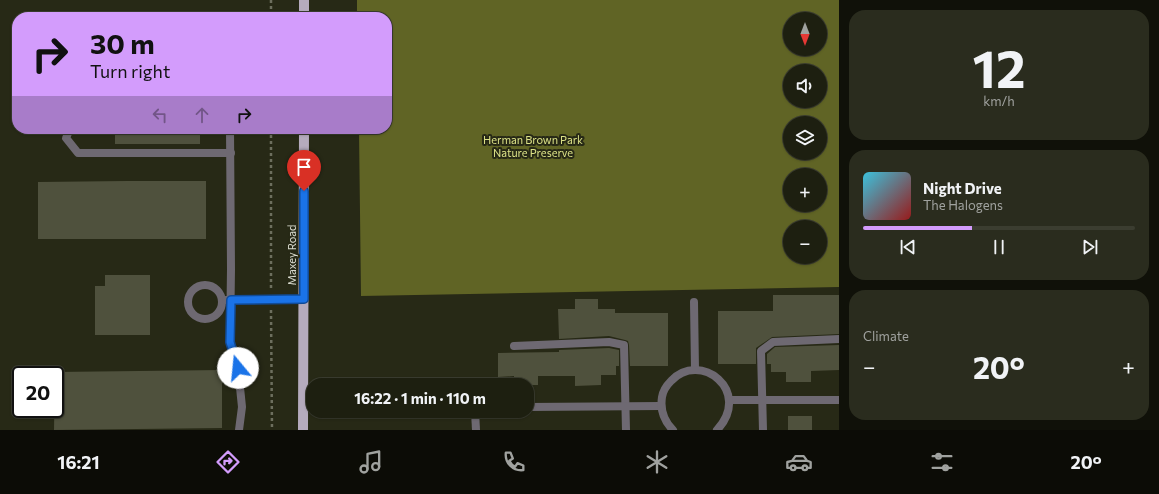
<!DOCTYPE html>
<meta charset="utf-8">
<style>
body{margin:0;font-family:Commissioner,sans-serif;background:#2a2c1e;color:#f1f3f6;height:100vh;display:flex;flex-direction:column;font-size:15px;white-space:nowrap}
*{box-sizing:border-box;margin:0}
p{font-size:13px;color:#a0a29f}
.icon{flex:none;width:22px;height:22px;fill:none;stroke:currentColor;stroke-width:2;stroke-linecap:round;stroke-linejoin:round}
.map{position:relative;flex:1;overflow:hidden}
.panel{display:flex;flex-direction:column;gap:10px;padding:10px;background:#101109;width:320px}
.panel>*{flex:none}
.top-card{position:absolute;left:12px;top:12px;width:380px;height:122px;border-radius:16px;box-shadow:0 1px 3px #0004,0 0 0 1px #3b3d30;background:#d39cfc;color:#111;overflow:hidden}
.needle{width:26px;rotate:180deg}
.buttons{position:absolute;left:783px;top:12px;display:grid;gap:8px}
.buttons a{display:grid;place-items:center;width:44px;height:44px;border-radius:50%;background:#1d1f10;box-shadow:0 1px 3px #0004,0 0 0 1px #3b3d30;font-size:20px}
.speed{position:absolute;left:12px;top:366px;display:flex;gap:8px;font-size:20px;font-weight:700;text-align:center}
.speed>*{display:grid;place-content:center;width:52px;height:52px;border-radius:50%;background:#1d1f10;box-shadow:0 1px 3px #0004,0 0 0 1px #3b3d30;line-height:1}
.speed .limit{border:2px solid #111;border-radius:6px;background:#fff;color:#111}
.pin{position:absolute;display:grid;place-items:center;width:34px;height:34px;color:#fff;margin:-41px -17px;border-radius:50% 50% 50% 0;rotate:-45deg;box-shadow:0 0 4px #0007}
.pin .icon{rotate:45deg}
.me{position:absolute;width:44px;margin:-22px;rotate:343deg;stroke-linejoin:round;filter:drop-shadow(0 0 3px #0008)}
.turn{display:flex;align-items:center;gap:14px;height:84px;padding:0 12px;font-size:18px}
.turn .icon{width:52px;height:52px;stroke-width:2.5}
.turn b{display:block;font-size:28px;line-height:34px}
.lanes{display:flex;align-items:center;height:38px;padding:0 12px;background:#0003;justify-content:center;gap:20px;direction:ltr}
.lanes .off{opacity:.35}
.big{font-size:30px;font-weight:700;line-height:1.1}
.panel .tile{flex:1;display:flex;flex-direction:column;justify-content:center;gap:6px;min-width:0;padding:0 14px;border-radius:16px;background:#2a2c1e}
.panel .dial{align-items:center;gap:0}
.dial b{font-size:52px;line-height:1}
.song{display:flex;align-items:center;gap:12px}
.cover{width:48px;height:48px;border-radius:6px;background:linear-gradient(135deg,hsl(190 70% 55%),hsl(0 70% 35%))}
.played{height:4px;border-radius:2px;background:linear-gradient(90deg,#d39cfc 40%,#3b3d30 40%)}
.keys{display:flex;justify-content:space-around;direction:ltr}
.heat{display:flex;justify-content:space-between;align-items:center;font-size:22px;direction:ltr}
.trip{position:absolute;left:306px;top:378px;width:228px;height:40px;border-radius:16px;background:#1d1f10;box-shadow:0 1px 3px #0004,0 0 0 1px #3b3d30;font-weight:700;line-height:40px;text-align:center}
.tab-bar{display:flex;height:64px;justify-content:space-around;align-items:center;background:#0c0c06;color:#a0a29f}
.tab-bar .icon{width:28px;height:28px}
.tab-bar .active{color:#d39cfc}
.tab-bar b{font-size:18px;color:#f1f3f6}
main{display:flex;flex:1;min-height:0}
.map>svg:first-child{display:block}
.forest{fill:#606425;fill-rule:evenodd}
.building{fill:#4f513d}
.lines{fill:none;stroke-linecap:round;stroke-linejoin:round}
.path{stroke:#6d6f5e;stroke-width:2.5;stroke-dasharray:3 3;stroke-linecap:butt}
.service{stroke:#6e6972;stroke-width:8}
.primary{stroke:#b5abbd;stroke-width:10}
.route-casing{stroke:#114b97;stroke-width:10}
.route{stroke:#1a73e8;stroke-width:7}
.labels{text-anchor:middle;stroke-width:4;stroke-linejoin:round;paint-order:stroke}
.park-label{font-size:11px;fill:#dce287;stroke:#272916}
.street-label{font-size:11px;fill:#d9dace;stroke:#272916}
</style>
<main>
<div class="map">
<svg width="839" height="430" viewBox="0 0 839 430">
<rect width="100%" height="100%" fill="#272916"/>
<path class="forest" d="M 357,0 L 839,0 L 839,287 L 361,296 L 359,129 L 387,129 L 387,17 L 357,17 ZM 790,19 L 820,19 L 820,49 L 790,49 ZM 790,71 L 820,71 L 820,101 L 790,101 ZM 790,123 L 820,123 L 820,153 L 790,153 ZM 790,175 L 820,175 L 820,205 L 790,205 ZM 790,227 L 820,227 L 820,257 L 790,257 Z"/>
<g class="building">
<rect x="115" y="129" width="85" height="15"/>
<path d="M 126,181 L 206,181 L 206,239 L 38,239 L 38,182 Z"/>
<path d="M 105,275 L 150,275 L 150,335 L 95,335 L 95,286 L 105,286 Z"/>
<path d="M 773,295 L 839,295 L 839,334 L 772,337 L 756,348 L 756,364 L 718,364 L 718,311 L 773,311 Z"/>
<path d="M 575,299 L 598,299 L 598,309 L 615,309 L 615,313 L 668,313 L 668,366 L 630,366 L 629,345 L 628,341 L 625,340 L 609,336 L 559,339 L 558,309 L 575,309 Z"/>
<path d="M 839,345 L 839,370 L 811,371 L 811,382 L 786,382 L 786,372 L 771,372 L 771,364 L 767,364 L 767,354 L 775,347 Z"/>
<path d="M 609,348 L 619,350 L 619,366 L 616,366 L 616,375 L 601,375 L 601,385 L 575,386 L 575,376 L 538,376 L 538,385 L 514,385 L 514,376 L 498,377 L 498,353 L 559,352 L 559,350 Z"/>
<path d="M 222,370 L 222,428 L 54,430 L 55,372 Z"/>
<rect x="788" y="416" width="24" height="14"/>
</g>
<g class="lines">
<g class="path">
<path d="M 271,0 L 271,17"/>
<path d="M 271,129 L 271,288"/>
<path d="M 271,310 L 272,430"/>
</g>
<g class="service">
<path d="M 70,129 L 66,138 L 78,153 L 231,153"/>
<path d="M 230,129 L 231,269 L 230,342 L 238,368 L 242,407 L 239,430"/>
<circle cx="205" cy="302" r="17"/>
<path d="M 226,300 L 304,299"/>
<path d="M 694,302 L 695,370"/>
<path d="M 514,346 L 609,342 L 624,345 L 626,430"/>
<path d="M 303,400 L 313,401"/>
<path d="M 729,400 L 839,400"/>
<path d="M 527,407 L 661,406"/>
<path d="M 475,411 L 476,430"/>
<path d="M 673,430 C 664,421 660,410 662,397 C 663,391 667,385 671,381 C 700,350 753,391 717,430"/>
<path d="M 763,430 L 761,351 L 773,342 L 839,339"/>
</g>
<g class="primary">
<path d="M 304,17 L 304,0"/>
<path d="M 303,430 L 304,129"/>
</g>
</g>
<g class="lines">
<g class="route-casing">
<path id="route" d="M 238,368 L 230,342 L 231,300 L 304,299 L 304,191"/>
</g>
<use href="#route" class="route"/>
</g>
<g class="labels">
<g class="park-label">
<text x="533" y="144">Herman Brown Park<tspan x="533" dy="13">Nature Preserve</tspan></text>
</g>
<g class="street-label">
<text transform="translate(292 255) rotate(-90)" y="4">Maxey Road</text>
</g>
</g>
</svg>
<div class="buttons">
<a><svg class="needle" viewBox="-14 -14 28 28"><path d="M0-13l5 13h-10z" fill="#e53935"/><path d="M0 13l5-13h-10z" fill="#a0a29f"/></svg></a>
<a><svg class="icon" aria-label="sound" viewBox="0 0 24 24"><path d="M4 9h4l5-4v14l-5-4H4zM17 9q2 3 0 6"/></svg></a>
<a><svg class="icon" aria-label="layers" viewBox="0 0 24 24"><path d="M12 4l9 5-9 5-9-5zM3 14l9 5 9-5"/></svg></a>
<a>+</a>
<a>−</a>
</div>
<div class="speed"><div class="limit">20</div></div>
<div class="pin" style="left:304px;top:191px;background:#d93025"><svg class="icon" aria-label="arrive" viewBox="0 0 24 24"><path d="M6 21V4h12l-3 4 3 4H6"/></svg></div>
<svg class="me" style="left:238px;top:368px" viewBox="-20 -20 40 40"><circle r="19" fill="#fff"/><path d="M0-13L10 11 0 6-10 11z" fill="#1a73e8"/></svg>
<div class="trip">16:22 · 1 min · 110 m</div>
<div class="top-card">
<div class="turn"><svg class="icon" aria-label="right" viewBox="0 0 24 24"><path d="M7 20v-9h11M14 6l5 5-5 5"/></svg><div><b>30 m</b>Turn right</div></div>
<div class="lanes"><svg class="icon off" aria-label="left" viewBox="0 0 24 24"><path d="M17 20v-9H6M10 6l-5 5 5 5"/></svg><svg class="icon off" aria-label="ahead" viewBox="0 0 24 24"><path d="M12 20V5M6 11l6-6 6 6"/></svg><svg class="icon" aria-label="right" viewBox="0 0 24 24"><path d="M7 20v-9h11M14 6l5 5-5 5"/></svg></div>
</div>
</div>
<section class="panel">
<div class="tile dial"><b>12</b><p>km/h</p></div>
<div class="tile">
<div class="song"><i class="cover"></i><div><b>Night Drive</b><p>The Halogens</p></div></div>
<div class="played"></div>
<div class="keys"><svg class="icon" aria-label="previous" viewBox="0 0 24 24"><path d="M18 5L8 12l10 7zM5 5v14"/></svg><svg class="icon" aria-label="pause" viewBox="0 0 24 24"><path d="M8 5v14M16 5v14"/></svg><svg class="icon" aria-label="next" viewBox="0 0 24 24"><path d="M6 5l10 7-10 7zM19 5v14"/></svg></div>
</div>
<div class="tile"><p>Climate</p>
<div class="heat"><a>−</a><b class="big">20°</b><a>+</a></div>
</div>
</section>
</main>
<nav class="tab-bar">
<b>16:21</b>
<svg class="icon active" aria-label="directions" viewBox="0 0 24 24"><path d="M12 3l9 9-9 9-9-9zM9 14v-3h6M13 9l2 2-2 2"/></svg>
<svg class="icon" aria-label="music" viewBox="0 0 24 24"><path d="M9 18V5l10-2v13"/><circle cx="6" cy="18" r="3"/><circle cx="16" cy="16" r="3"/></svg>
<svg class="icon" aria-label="phone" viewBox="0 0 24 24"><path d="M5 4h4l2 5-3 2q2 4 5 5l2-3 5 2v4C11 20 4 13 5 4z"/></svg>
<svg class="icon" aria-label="climate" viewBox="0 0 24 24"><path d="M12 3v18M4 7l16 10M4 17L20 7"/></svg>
<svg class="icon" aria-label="car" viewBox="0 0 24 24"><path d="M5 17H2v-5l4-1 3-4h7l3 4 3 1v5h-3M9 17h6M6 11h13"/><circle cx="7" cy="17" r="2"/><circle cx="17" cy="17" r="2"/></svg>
<svg class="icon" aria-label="filters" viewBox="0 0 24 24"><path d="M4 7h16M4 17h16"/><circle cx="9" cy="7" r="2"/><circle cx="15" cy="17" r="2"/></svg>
<b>20°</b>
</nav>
